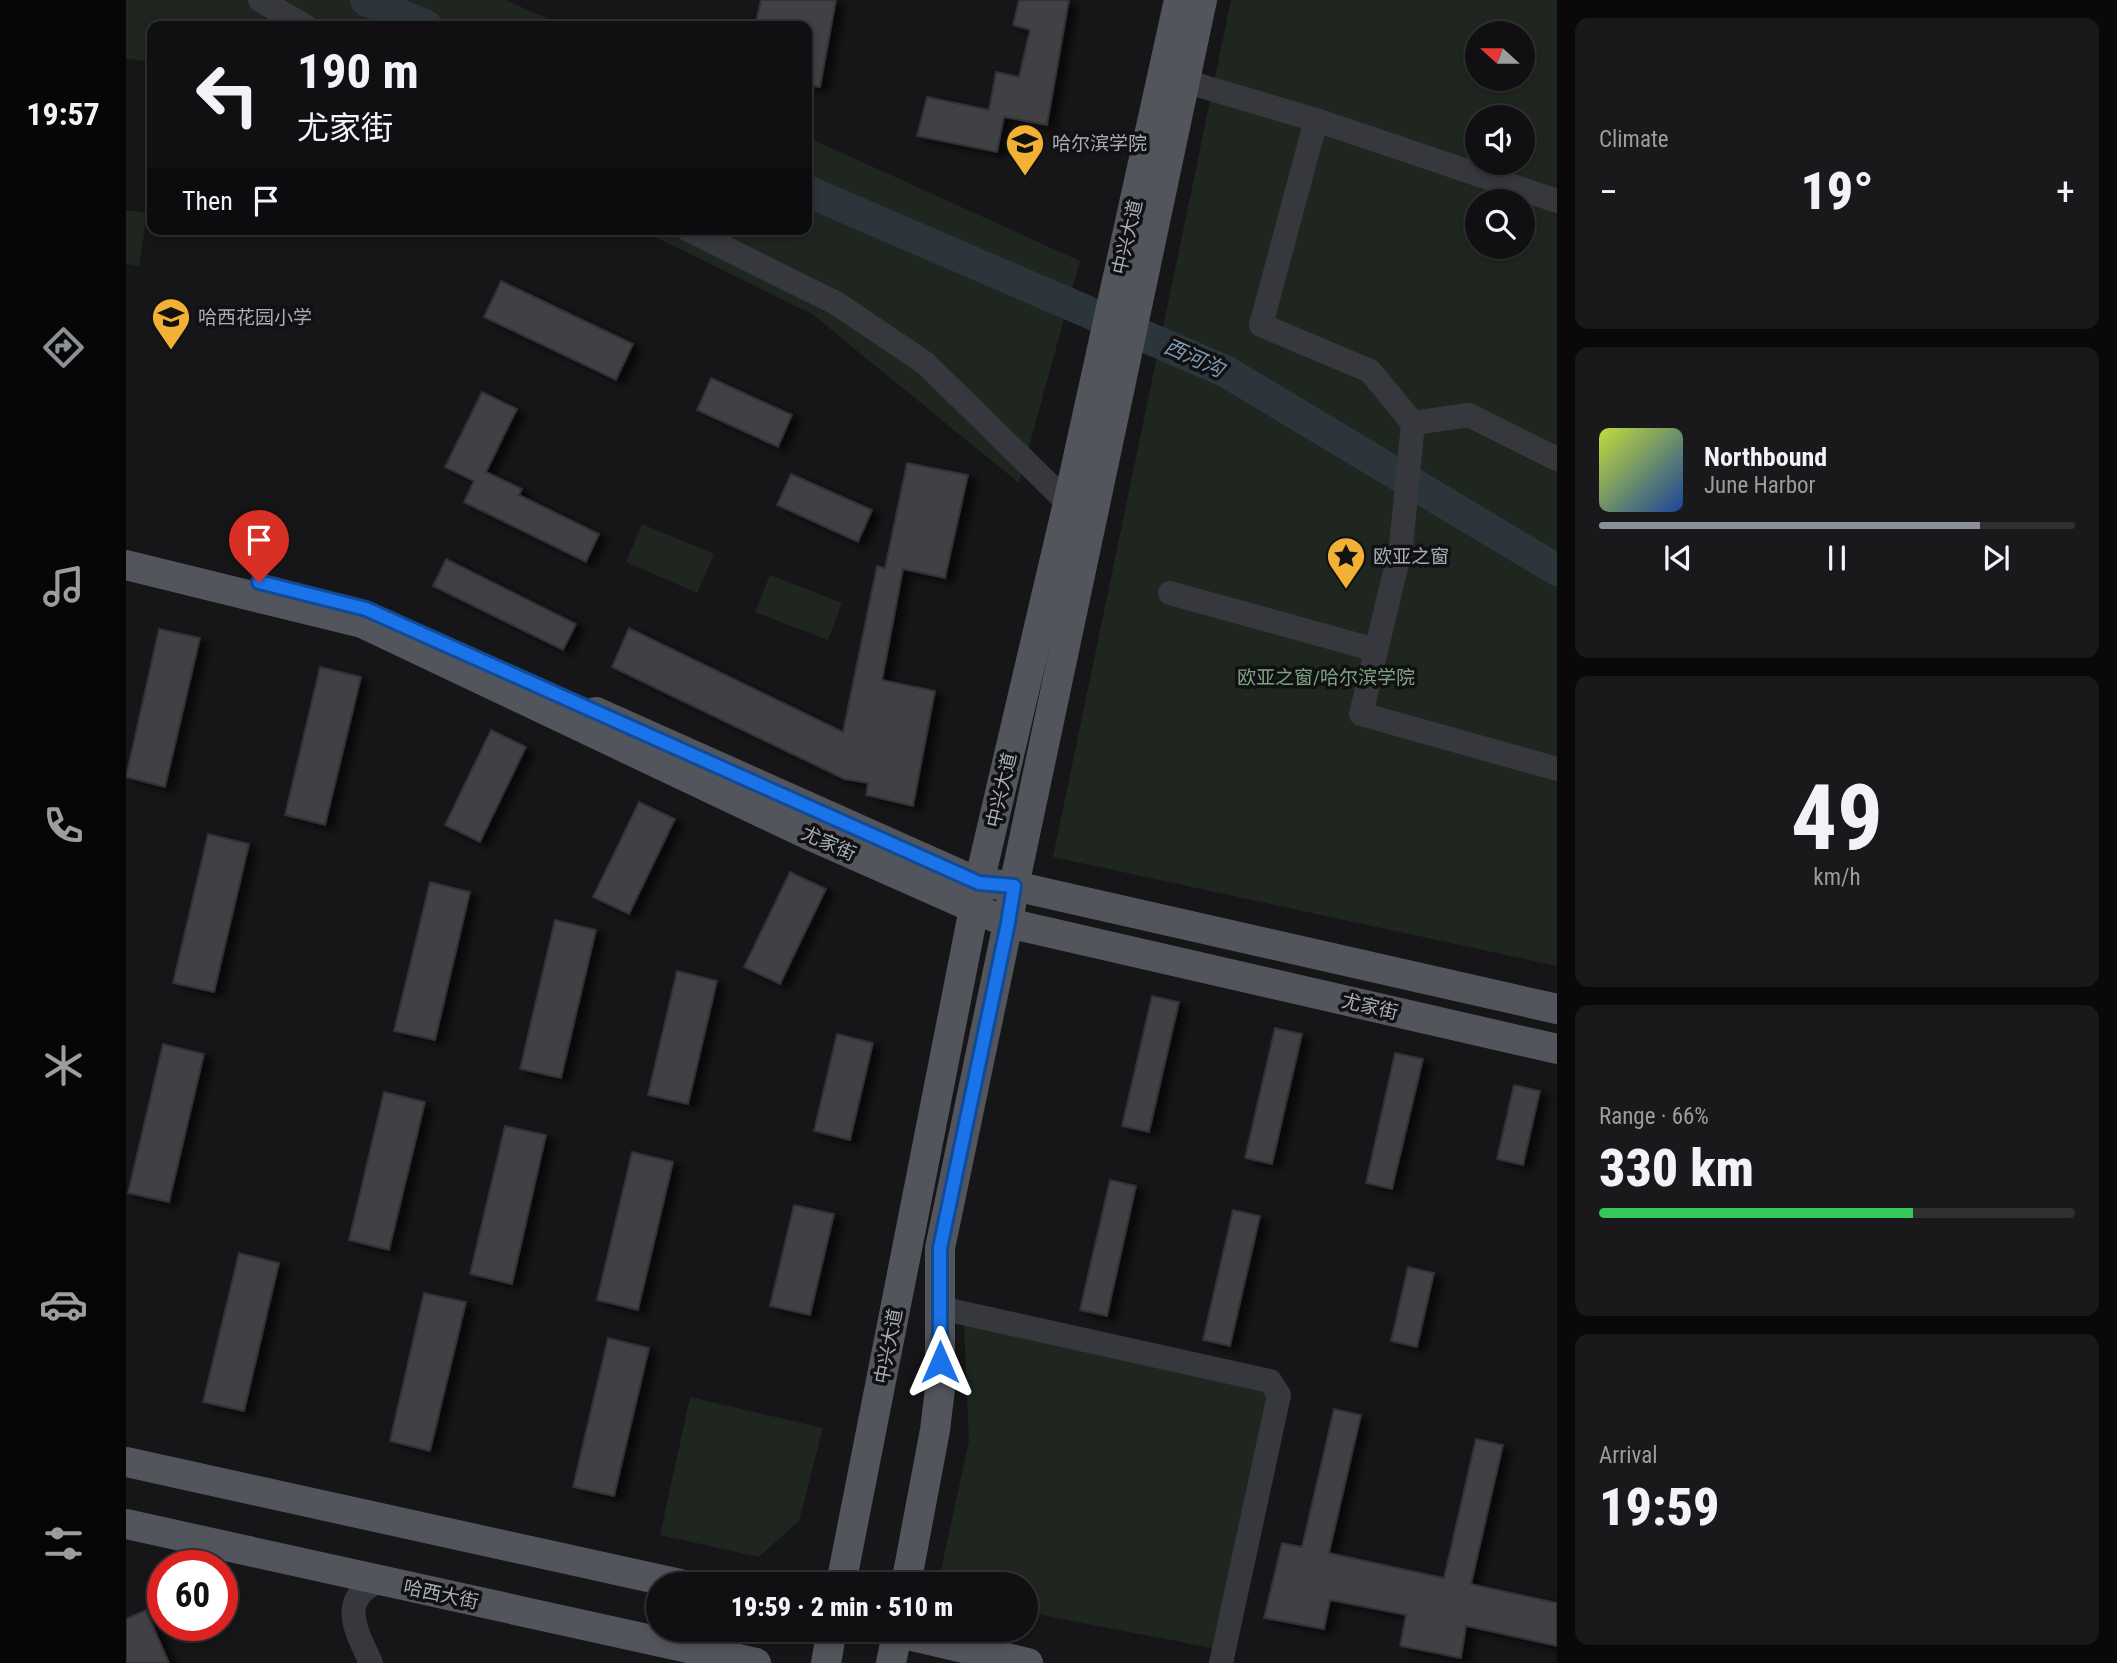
<!DOCTYPE html>
<meta charset="utf-8">
<style>
body{margin:0;font-family:"Roboto Condensed","Noto Sans SC",sans-serif;background:#19191b;color:#f1f3f6;height:100vh;display:flex;flex-direction:column;font-size:26px;white-space:nowrap}
*{box-sizing:border-box;margin:0}
p{font-size:23px;color:#9c9d9f}
.icon{flex:none;width:38px;height:38px;fill:none;stroke:currentColor;stroke-width:2;stroke-linecap:round;stroke-linejoin:round}
.map{position:relative;flex:1;overflow:hidden}
.side{display:flex;flex-direction:column;gap:18px;padding:18px;background:#09090a;width:560px}
.side>*{flex:none}
.banner{position:absolute;left:21px;top:21px;width:665px;height:214px;border-radius:14px;box-shadow:0 4px 10px #0003,0 0 0 2px #303032;background:#101012;color:#f1f3f6;overflow:hidden}
.needle{width:46px;rotate:291deg}
.buttons{position:absolute;left:1339px;top:21px;display:grid;gap:14px}
.buttons a{display:grid;place-items:center;width:70px;height:70px;border-radius:50%;background:#101012;box-shadow:0 4px 10px #0003,0 0 0 2px #303032;font-size:35px}
.speed{position:absolute;left:21px;top:1550px;display:flex;gap:14px;font-size:35px;font-weight:700;text-align:center}
.speed>*{display:grid;place-content:center;width:91px;height:91px;border-radius:50%;background:#101012;box-shadow:0 4px 10px #0003,0 0 0 2px #303032;line-height:1}
.speed .limit{border:10px solid #d22;background:#fff;color:#111}
.pin{position:absolute;display:grid;place-items:center;width:60px;height:60px;color:#fff;margin:-72px -30px;border-radius:50% 50% 50% 0;rotate:-45deg;box-shadow:0 0 7px #0007}
.pin .icon{rotate:45deg}
.me{position:absolute;width:77px;margin:-38px;rotate:0deg;stroke-linejoin:round;filter:drop-shadow(0 0 5px #0008)}
.turn{display:flex;align-items:center;gap:24px;height:147px;padding:0 35px;font-size:32px}
.turn .icon{width:91px;height:91px;stroke-width:2.5}
.turn b{display:block;font-size:49px;line-height:60px}
.then{display:flex;align-items:center;height:66px;padding:0 35px;background:#0003;gap:14px;font-size:26px}
.big{font-size:52px;font-weight:800;line-height:1.1}
.side .tile{flex:1;display:flex;flex-direction:column;justify-content:center;gap:10px;min-width:0;padding:0 24px;border-radius:14px;background:#19191b}
.side .dial{align-items:center;gap:0}
.dial b{font-size:91px;line-height:1}
.song{display:flex;align-items:center;gap:21px}
.cover{width:84px;height:84px;border-radius:10px;background:linear-gradient(135deg,hsl(70 70% 55%),hsl(220 70% 35%))}
.played{height:7px;border-radius:4px;background:linear-gradient(90deg,#8c9099 80%,#303032 80%)}
.keys{display:flex;justify-content:space-around;direction:ltr}
.heat{display:flex;justify-content:space-between;align-items:center;font-size:38px;direction:ltr}
.charge{height:10px;border-radius:5px;background:linear-gradient(90deg,#34c759 66%,#303032 0)}
.trip{position:absolute;left:520px;top:1572px;width:392px;height:70px;border-radius:35px;background:#101012;box-shadow:0 4px 10px #0003,0 0 0 2px #303032;font-weight:800;line-height:70px;text-align:center}
main{display:flex;flex:1;min-height:0}
.tab-bar{display:flex;flex-direction:column;width:126px;justify-content:space-around;align-items:center;background:#060607;color:#9c9d9f}
.tab-bar .icon{width:49px;height:49px}
.tab-bar .on{color:#8c9099}
.tab-bar b{font-size:32px;color:#f1f3f6}
.map>svg:first-child{display:block}
.green{fill:#1e261f;fill-rule:evenodd}
.lines{fill:none;stroke-linecap:round;stroke-linejoin:round}
.river{stroke:#2c353c;stroke-width:32}
.building{fill:#404145;stroke:#303034;stroke-width:2;filter:url(#shadow)}
.minor{stroke:#37383d;stroke-width:24}
.major{stroke:#53555c;stroke-width:30}
.route-casing{stroke:#114b97;stroke-width:18}
.route{stroke:#1a73e8;stroke-width:12}
.labels{text-anchor:middle;stroke-width:7;stroke-linejoin:round;paint-order:stroke}
.poi-label{font-size:19px;fill:#a8adb8;stroke:#111113;text-anchor:start}
.street-label{font-size:19px;fill:#a8adb8;stroke:#111113}
.park-label{font-size:19px;fill:#7fa381;stroke:#111113}
.water-label{font-size:21px;font-style:italic;fill:#7f9bb3;stroke:#111113}
</style>
<main>
<nav class="tab-bar">
<b>19:57</b>
<svg class="icon on" aria-label="directions" viewBox="0 0 24 24"><path d="M12 3l9 9-9 9-9-9zM9 14v-3h6M13 9l2 2-2 2"/></svg>
<svg class="icon" aria-label="music" viewBox="0 0 24 24"><path d="M9 18V5l10-2v13"/><circle cx="6" cy="18" r="3"/><circle cx="16" cy="16" r="3"/></svg>
<svg class="icon" aria-label="phone" viewBox="0 0 24 24"><path d="M5 4h4l2 5-3 2q2 4 5 5l2-3 5 2v4C11 20 4 13 5 4z"/></svg>
<svg class="icon" aria-label="climate" viewBox="0 0 24 24"><path d="M12 3v18M4 7l16 10M4 17L20 7"/></svg>
<svg class="icon" aria-label="car" viewBox="0 0 24 24"><path d="M5 17H2v-5l4-1 3-4h7l3 4 3 1v5h-3M9 17h6M6 11h13"/><circle cx="7" cy="17" r="2"/><circle cx="17" cy="17" r="2"/></svg>
<svg class="icon" aria-label="filters" viewBox="0 0 24 24"><path d="M4 7h16M4 17h16"/><circle cx="9" cy="7" r="2"/><circle cx="15" cy="17" r="2"/></svg>
</nav>
<div class="map">
<svg width="1431" height="1663" viewBox="0 0 1431 1663">
<defs>
<filter id="shadow"><feDropShadow dx="8" dy="4.5" stdDeviation="3.5" flood-color="#0009"/></filter>
</defs>
<rect width="100%" height="100%" fill="#161618"/>
<g class="green">
<path d="M 0,0 L 380,0 L 438,26 L 26,26 L 26,63 L 0,58 Z"/>
<path d="M 1105,0 L 1431,0 L 1431,966 L 927,857 ZM 1351,33 L 1396,33 L 1396,79 L 1351,79 ZM 1351,117 L 1396,117 L 1396,163 L 1351,163 ZM 1351,201 L 1396,201 L 1396,247 L 1351,247 Z"/>
<path d="M 681,137 L 954,261 L 893,483 L 686,314 L 513,229 L 681,229 Z"/>
<path d="M 0,210 L 21,213 L 13,266 L 0,264 Z"/>
<path d="M 516,524 L 588,554 L 571,593 L 500,562 Z"/>
<path d="M 644,575 L 716,603 L 702,640 L 629,612 Z"/>
<path d="M 838,1325 L 1143,1389 L 1091,1649 L 900,1612 L 900,1584 L 827,1584 L 815,1570 L 843,1441 Z"/>
<path d="M 564,1397 L 697,1428 L 673,1521 L 633,1557 L 534,1535 Z"/>
</g>
<g class="lines">
<g class="river">
<path d="M 240,0 L 300,26"/>
<path d="M 681,191 L 1099,371 L 1431,570"/>
</g>
</g>
<g class="building">
<path d="M 635,0 L 710,0 L 694,87 L 681,85 L 681,26 L 629,26 Z"/>
<path d="M 893,0 L 943,0 L 921,125 L 878,117 L 871,152 L 791,136 L 801,97 L 863,110 L 870,72 L 893,77 L 904,30 L 887,25 Z"/>
<path d="M 375,281 L 507,344 L 490,380 L 358,317 Z"/>
<path d="M 585,378 L 666,415 L 652,447 L 571,410 Z"/>
<path d="M 356,392 L 391,409 L 360,472 L 396,489 L 393,495 L 473,534 L 460,562 L 338,502 L 348,481 L 319,467 Z"/>
<path d="M 781,463 L 842,475 L 819,578 L 777,569 L 756,680 L 809,691 L 787,806 L 740,795 L 742,783 L 718,779 L 486,667 L 503,628 L 717,732 L 751,566 L 759,568 Z"/>
<path d="M 665,474 L 746,510 L 732,542 L 651,505 Z"/>
<path d="M 320,559 L 450,624 L 437,650 L 307,586 Z"/>
<path d="M 33,629 L 74,638 L 39,787 L 0,777 Z"/>
<path d="M 194,667 L 235,677 L 199,825 L 159,815 Z"/>
<path d="M 365,730 L 400,747 L 354,842 L 319,825 Z"/>
<path d="M 513,802 L 549,819 L 503,914 L 467,897 Z"/>
<path d="M 82,834 L 123,844 L 88,992 L 47,983 Z"/>
<path d="M 664,872 L 700,889 L 654,984 L 618,967 Z"/>
<path d="M 304,882 L 344,892 L 309,1040 L 268,1031 Z"/>
<path d="M 429,920 L 470,930 L 435,1078 L 394,1069 Z"/>
<path d="M 551,971 L 591,981 L 562,1104 L 522,1095 Z"/>
<path d="M 1026,996 L 1053,1002 L 1023,1132 L 996,1126 Z"/>
<path d="M 1149,1028 L 1176,1034 L 1146,1164 L 1119,1158 Z"/>
<path d="M 711,1034 L 747,1043 L 724,1140 L 688,1131 Z"/>
<path d="M 37,1044 L 78,1054 L 43,1202 L 2,1193 Z"/>
<path d="M 1269,1053 L 1297,1059 L 1266,1189 L 1240,1183 Z"/>
<path d="M 1388,1085 L 1414,1091 L 1397,1165 L 1371,1159 Z"/>
<path d="M 258,1092 L 299,1102 L 263,1250 L 223,1240 Z"/>
<path d="M 379,1126 L 420,1135 L 386,1284 L 344,1274 Z"/>
<path d="M 506,1152 L 547,1162 L 512,1310 L 471,1300 Z"/>
<path d="M 984,1180 L 1010,1186 L 981,1316 L 954,1310 Z"/>
<path d="M 668,1205 L 708,1214 L 684,1315 L 644,1306 Z"/>
<path d="M 1107,1210 L 1134,1216 L 1104,1346 L 1077,1340 Z"/>
<path d="M 113,1253 L 153,1263 L 118,1411 L 77,1402 Z"/>
<path d="M 1282,1267 L 1308,1273 L 1291,1347 L 1265,1341 Z"/>
<path d="M 298,1293 L 340,1302 L 304,1451 L 264,1441 Z"/>
<path d="M 482,1338 L 523,1348 L 488,1496 L 447,1487 Z"/>
<path d="M 1208,1409 L 1235,1415 L 1203,1553 L 1318,1578 L 1350,1439 L 1377,1445 L 1345,1584 L 1431,1603 L 1431,1646 L 1340,1626 L 1335,1658 L 1274,1646 L 1280,1615 L 1204,1600 L 1198,1629 L 1138,1618 L 1156,1543 L 1176,1547 Z"/>
<path d="M 20,1610 L 43,1663 L 0,1663 L 0,1619 Z"/>
</g>
<g class="lines">
<g class="minor">
<path d="M 134,0 L 179,26"/>
<path d="M 1058,81 L 1190,120 L 1431,201"/>
<path d="M 1190,120 L 1135,325 L 1244,371 L 1287,423 L 1275,546 L 1235,714 L 1431,769"/>
<path d="M 561,229 L 710,303 L 799,363 L 942,503"/>
<path d="M 1287,423 L 1343,415 L 1431,459"/>
<path d="M 1044,593 L 1250,650"/>
<path d="M 814,1308 L 1144,1381 L 1153,1395 L 1095,1663"/>
<path d="M 245,1663 C 230,1630 210,1598 256,1580"/>
</g>
<g class="major">
<path d="M 0,565 L 236,623 L 681,834 L 882,923 L 1431,1049"/>
<path d="M 470,712 L 853,883 L 888,886 L 1431,1009"/>
<path d="M 0,1462 L 554,1584"/>
<path d="M 0,1524 L 630,1663"/>
<path d="M 715,1584 L 853,883 L 942,503 L 1053,0"/>
<path d="M 780,1584 L 809,1430 L 814,1389 L 814,1248 L 882,923 L 888,886 L 1076,0"/>
<path d="M 756,1629 L 902,1663"/>
<path d="M 700,1663 L 706,1629"/>
<path d="M 765,1663 L 772,1629"/>
</g>
</g>
<g class="lines">
<g class="route-casing">
<path id="route" d="M 133,582 L 240,609 L 853,883 L 888,886 L 882,923 L 814,1248 L 814,1362"/>
</g>
<use href="#route" class="route"/>
</g>
<defs>
<g id="university-pin" transform="scale(2.0125)"><path d="M0 17L-7.5 6A9.5 9.5 0 1 1 7.5 6Z" fill="#f2b134" stroke="#111113"/><path d="M0-5L7-2L0 1L-7-2ZM-4 1L0 2.5L4 1V4Q0 6-4 4Z" fill="#111"/></g>
<g id="school-pin" transform="scale(2.0125)"><path d="M0 17L-7.5 6A9.5 9.5 0 1 1 7.5 6Z" fill="#f2b134" stroke="#111113"/><path d="M0-5L7-2L0 1L-7-2ZM-4 1L0 2.5L4 1V4Q0 6-4 4Z" fill="#111"/></g>
<g id="sight-pin" transform="scale(2.0125)"><path d="M0 17L-7.5 6A9.5 9.5 0 1 1 7.5 6Z" fill="#f2b134" stroke="#111113"/><path d="M0-6L1.8-2.2L6-1.7L2.9 1.2L3.7 5.4L0 3.3L-3.7 5.4L-2.9 1.2L-6-1.7L-1.8-2.2Z" fill="#111"/></g>
</defs>
<g fill-rule="evenodd">
<use href="#university-pin" x="899" y="143"/>
<use href="#school-pin" x="45" y="317"/>
<use href="#sight-pin" x="1220" y="556"/>
</g>
<g class="labels">
<g class="poi-label">
<text x="926" y="150">哈尔滨学院</text>
<text x="72" y="324">哈西花园小学</text>
<text x="1247" y="563">欧亚之窗</text>
</g>
<g class="street-label">
<text transform="translate(1001 237) rotate(-77)" y="7">中兴大道</text>
<text transform="translate(875 790) rotate(-77)" y="7">中兴大道</text>
<text transform="translate(703 843) rotate(24)" y="7">尤家街</text>
<text transform="translate(1244 1006) rotate(13)" y="7">尤家街</text>
<text transform="translate(762 1346) rotate(-79)" y="7">中兴大道</text>
<text transform="translate(315 1594) rotate(12)" y="7">哈西大街</text>
</g>
<g class="park-label">
<text x="1200" y="684">欧亚之窗/哈尔滨学院</text>
</g>
<g class="water-label">
<text transform="translate(1068 358) rotate(24)" y="7">西河沟</text>
</g>
</g>
</svg>
<div class="buttons">
<a><svg class="needle" viewBox="-14 -14 28 28"><path d="M0-13l5 13h-10z" fill="#e53935"/><path d="M0 13l5-13h-10z" fill="#9c9d9f"/></svg></a>
<a><svg class="icon" aria-label="sound" viewBox="0 0 24 24"><path d="M4 9h4l5-4v14l-5-4H4zM17 9q2 3 0 6"/></svg></a>
<a><svg class="icon" aria-label="search" viewBox="0 0 24 24"><circle cx="10" cy="10" r="6"/><path d="M15 15l6 6"/></svg></a>
</div>
<div class="speed"><div class="limit">60</div></div>
<div class="pin" style="left:133px;top:582px;background:#d93025"><svg class="icon" aria-label="arrive" viewBox="0 0 24 24"><path d="M6 21V4h12l-3 4 3 4H6"/></svg></div>
<svg class="me" style="left:814px;top:1362px" viewBox="-20 -20 40 40"><path d="M0-17L14 15 0 8-14 15z" fill="#1a73e8" stroke="#fff" stroke-width="4"/></svg>
<div class="trip">19:59 · 2 min · 510 m</div>
<div class="banner">
<div class="turn"><svg class="icon" aria-label="left" viewBox="0 0 24 24"><path d="M17 20v-9H6M10 6l-5 5 5 5"/></svg><div><b>190 m</b>尤家街</div></div>
<div class="then">Then<svg class="icon" aria-label="arrive" viewBox="0 0 24 24"><path d="M6 21V4h12l-3 4 3 4H6"/></svg></div>
</div>
</div>
<section class="side">
<div class="tile"><p>Climate</p>
<div class="heat"><a>−</a><b class="big">19°</b><a>+</a></div>
</div>
<div class="tile">
<div class="song"><i class="cover"></i><div><b>Northbound</b><p>June Harbor</p></div></div>
<div class="played"></div>
<div class="keys"><svg class="icon" aria-label="previous" viewBox="0 0 24 24"><path d="M18 5L8 12l10 7zM5 5v14"/></svg><svg class="icon" aria-label="pause" viewBox="0 0 24 24"><path d="M8 5v14M16 5v14"/></svg><svg class="icon" aria-label="next" viewBox="0 0 24 24"><path d="M6 5l10 7-10 7zM19 5v14"/></svg></div>
</div>
<div class="tile dial"><b>49</b><p>km/h</p></div>
<div class="tile"><p>Range · 66%</p><b class="big">330 km</b><div class="charge"></div></div>
<div class="tile"><p>Arrival</p><b class="big">19:59</b></div>
</section>
</main>
